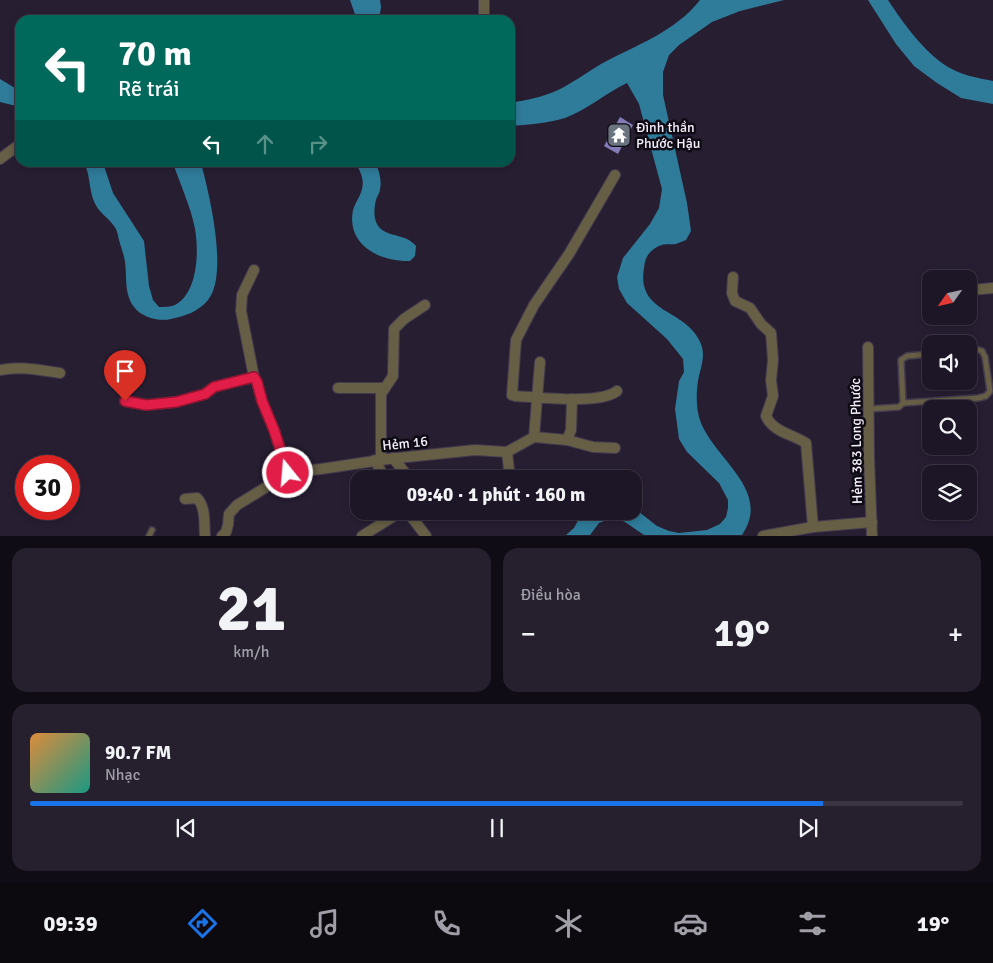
<!DOCTYPE html>
<html lang="vi">
<meta charset="utf-8">
<style>
body{margin:0;font-family:Signika,sans-serif;background:#251f2e;color:#f1f3f6;height:100vh;display:flex;flex-direction:column;font-size:19px;white-space:nowrap}
*{box-sizing:border-box;margin:0}
p{font-size:16px;color:#a09fa7}
.icon{flex:none;width:28px;height:28px;fill:none;stroke:currentColor;stroke-width:2;stroke-linecap:round;stroke-linejoin:round}
.map{position:relative;height:536px;overflow:hidden}
.panel{display:flex;flex-direction:column;gap:12px;padding:12px;background:#100c15;flex:1}
.panel>*{flex:none}
.top-card{position:absolute;left:15px;top:15px;width:500px;height:152px;border-radius:15px;box-shadow:0 2px 8px #0003,0 0 0 1px #3b3543;background:#00695c;color:#fff;overflow:hidden}
.needle{width:32px;rotate:236deg}
.fabs{position:absolute;left:922px;top:270px;display:grid;gap:10px}
.fabs a{display:grid;place-items:center;width:55px;height:55px;border-radius:10px;background:#1d1626;box-shadow:0 2px 8px #0003,0 0 0 1px #3b3543;font-size:25px}
.speed{position:absolute;left:15px;top:455px;display:flex;gap:10px;font-size:25px;font-weight:700;text-align:center}
.speed>*{display:grid;place-content:center;width:65px;height:65px;border-radius:50%;background:#1d1626;box-shadow:0 2px 8px #0003,0 0 0 1px #3b3543;line-height:1}
.speed .limit{border:8px solid #d22;background:#fff;color:#111}
.pin{position:absolute;display:grid;place-items:center;width:42px;height:42px;color:#fff;margin:-51px -21px;border-radius:50% 50% 50% 0;rotate:-45deg;box-shadow:0 0 5px #0007}
.pin .icon{rotate:45deg}
.me{position:absolute;width:55px;margin:-28px;rotate:343deg;stroke-linejoin:round;filter:drop-shadow(0 0 4px #0008)}
.turn{display:flex;align-items:center;gap:18px;height:105px;padding:0 20px;font-size:22px}
.turn .icon{width:65px;height:65px;stroke-width:2.5}
.turn b{display:block;font-size:35px;line-height:42px}
.lanes{display:flex;align-items:center;height:48px;padding:0 20px;background:#0003;justify-content:center;gap:25px;direction:ltr}
.lanes .off{opacity:.35}
.big{font-size:38px;font-weight:700;line-height:1.1}
.panel .widget{flex:1;display:flex;flex-direction:column;justify-content:center;gap:8px;min-width:0;padding:0 18px;border-radius:15px;background:#251f2e}
.panel .dial{align-items:center;gap:0}
.dial b{font-size:65px;line-height:1}
.song{display:flex;align-items:center;gap:15px}
.cover{width:60px;height:60px;border-radius:8px;background:linear-gradient(135deg,hsl(30 70% 55%),hsl(170 70% 35%))}
.played{height:5px;border-radius:2px;background:linear-gradient(90deg,#1a73e8 85%,#3b3543 85%)}
.keys{display:flex;justify-content:space-around;direction:ltr}
.heat{display:flex;justify-content:space-between;align-items:center;font-size:28px;direction:ltr}
.panel .tiles{flex:1;display:grid;gap:12px;grid-template-columns:1fr 1fr}
.widget:last-child{grid-column:span 2}
.trip{position:absolute;left:350px;top:470px;width:292px;height:50px;border-radius:15px;background:#1d1626;box-shadow:0 2px 8px #0003,0 0 0 1px #3b3543;font-weight:700;line-height:50px;text-align:center}
.tab-bar{display:flex;height:80px;justify-content:space-around;align-items:center;background:#0c090f;color:#a09fa7}
.tab-bar .icon{width:35px;height:35px}
.tab-bar .active{color:#1a73e8}
.tab-bar b{font-size:22px;color:#f1f3f6}
.map>svg:first-child{display:block}
.water{fill:#2f7b9a}
.building{fill:#837cb7}
.lines{fill:none;stroke-linecap:round;stroke-linejoin:round}
.service-casing{stroke:#443b4e;stroke-width:8}
.minor-casing{stroke:#443b4e;stroke-width:12}
.service{stroke:#665e45;stroke-width:5}
.minor{stroke:#665e45;stroke-width:10}
.route-casing{stroke:#92132f;stroke-width:12}
.route{stroke:#e11d48;stroke-width:9}
.labels{text-anchor:middle;stroke-width:5;stroke-linejoin:round;paint-order:stroke}
.poi-label{font-size:14px;fill:#f5effd;stroke:#0e0a13;text-anchor:start}
.street-label{font-size:14px;fill:#f5effd;stroke:#0e0a13}
</style>
<div class="map">
<svg width="993" height="536" viewBox="0 0 993 536">
<rect width="100%" height="100%" fill="#271e32"/>
<g class="water">
<path d="M 350,0 L 380,0 L 381,7 L 379,20 L 357,20 Z"/>
<path d="M 700,0 L 784,0 L 740,11 L 712,22 L 679,45 L 669,55 L 663,72 L 663,95 L 687,203 L 691,231 L 686,240 C 683,241 679,243 676,244 C 668,245 664,243 657,247 C 648,252 645,258 644,268 C 636,315 687,308 701,344 C 706,357 700,369 698,381 C 696,394 696,411 701,423 C 716,460 772,491 742,535 L 644,535 L 625,522 L 614,517 L 599,523 L 590,535 L 566,535 L 574,528 L 583,511 L 634,511 L 634,508 L 657,526 L 669,531 L 679,533 L 707,530 L 720,524 L 726,517 L 728,508 L 728,500 L 719,483 L 687,452 L 679,439 L 675,409 L 679,381 L 684,372 L 683,359 L 667,339 L 627,303 L 619,289 L 617,277 L 623,258 L 650,224 L 659,208 L 662,189 L 639,104 L 627,83 C 606,93 587,110 565,118 C 548,123 528,125 510,126 L 510,103 C 527,100 543,97 558,90 C 573,83 587,72 601,64 C 636,45 675,32 700,0 Z"/>
<path d="M 868,0 L 888,0 C 903,23 924,52 948,67 C 962,75 977,78 993,81 L 993,104 L 961,98 L 937,83 L 914,66 L 896,44 Z"/>
<path d="M 253,14 L 268,17 L 272,20 L 224,20 L 235,15 Z"/>
<path d="M 0,79 L 20,91 L 20,107 L 0,102 Z"/>
<path d="M 84,163 L 103,163 L 113,193 L 144,241 L 149,286 L 153,300 L 159,307 C 164,307 170,307 175,305 C 198,293 199,251 195,229 C 191,207 180,184 173,163 L 201,163 C 209,193 229,274 208,300 C 198,312 185,316 171,319 C 159,322 141,317 134,307 C 124,294 127,277 125,262 C 124,255 121,247 119,240 C 118,236 117,229 114,226 C 107,216 98,213 93,199 C 89,187 90,174 84,163 Z"/>
<path d="M 356,163 L 376,163 C 379,171 382,181 380,189 C 380,193 377,196 376,200 C 374,208 373,220 379,227 C 389,238 405,233 416,246 L 415,256 L 410,261 C 380,262 346,245 353,210 C 354,206 356,203 358,199 C 366,184 363,177 356,163 Z"/>
</g>
<path class="building" d="M 620,117 L 633,125 L 618,154 L 604,146 Z"/>
<g class="lines">
<g class="service-casing">
<g id="service">
<path d="M 903,403 L 901,360 L 907,356 L 931,354"/>
<path d="M 869,409 L 899,407 L 903,403 L 978,398 L 986,396 L 990,391 L 985,357 L 982,351 L 976,349 L 969,350"/>
<path d="M 149,536 L 152,530"/>
</g>
</g>
<g class="minor-casing">
<g id="minor">
<path d="M 484,0 L 484,20"/>
<path d="M 0,159 L 20,144"/>
<path d="M 615,175 L 569,254 L 534,305 L 516,340 L 512,395 L 515,396 C 540,397 599,405 617,391"/>
<path d="M 733,277 L 732,293 L 735,301 L 750,308 L 761,324 L 771,333 L 773,360 L 771,380 L 773,396 L 766,416 C 773,432 792,434 806,443 L 813,527"/>
<path d="M 972,290 L 993,288"/>
<path d="M 868,347 L 869,458 L 872,536"/>
<path d="M 0,370 C 21,366 39,370 60,373"/>
<path d="M 254,377 L 241,311 L 242,295 L 254,270"/>
<path d="M 338,388 L 385,388"/>
<path d="M 125,401 L 146,405 L 176,402 L 205,394 L 214,387 L 254,377 L 257,382 L 262,401 L 274,430 L 288,473"/>
<path d="M 534,437 L 540,362"/>
<path d="M 567,440 L 571,430 L 572,399"/>
<path d="M 507,452 L 510,479"/>
<path d="M 393,458 L 410,479"/>
<path d="M 375,460 L 385,479"/>
<path d="M 381,460 L 381,394 L 393,376 L 394,329 L 404,319 L 425,305"/>
<path d="M 185,499 L 197,498 C 206,507 204,524 205,536"/>
<path d="M 407,511 L 426,536"/>
<path d="M 222,536 L 226,532 L 228,525 L 229,514 L 237,505 L 291,472 L 321,469 L 388,459 L 475,450 L 507,452 L 534,437 L 567,440 L 593,447 L 615,448"/>
<path d="M 362,536 L 402,511"/>
<path d="M 763,536 L 813,527 L 872,522"/>
</g>
</g>
<use href="#service" class="service"/>
<use href="#minor" class="minor"/>
</g>
<g class="lines">
<g class="route-casing">
<path id="route" d="M 125,401 L 146,405 L 176,402 L 205,394 L 214,387 L 254,377 L 257,382 L 262,401 L 274,430 L 288,473"/>
</g>
<use href="#route" class="route"/>
</g>
<defs>
<g id="temple-square" transform="scale(1.25)"><rect x="-9" y="-9" width="18" height="18" rx="4" fill="#6b7280" stroke="#0e0a13"/><path d="M0-6L5-2H3V0L6.5 2.5H4V6H1.5V3h-3V6H-4V2.5H-6.5L-3 0V-2H-5Z" fill="#fff"/></g>
</defs>
<g fill-rule="evenodd">
<use href="#temple-square" x="619" y="135"/>
</g>
<g class="labels">
<g class="poi-label">
<text x="636" y="132">Đình thần<tspan x="636" dy="16">Phước Hậu</tspan></text>
</g>
<g class="street-label">
<text transform="translate(856 441) rotate(-91)" y="5">Hẻm 383 Long Phước</text>
<text transform="translate(405 443) rotate(-6)" y="5">Hẻm 16</text>
</g>
</g>
</svg>
<div class="fabs">
<a><svg class="needle" viewBox="-14 -14 28 28"><path d="M0-13l5 13h-10z" fill="#e53935"/><path d="M0 13l5-13h-10z" fill="#a09fa7"/></svg></a>
<a><svg class="icon" aria-label="sound" viewBox="0 0 24 24"><path d="M4 9h4l5-4v14l-5-4H4zM17 9q2 3 0 6"/></svg></a>
<a><svg class="icon" aria-label="search" viewBox="0 0 24 24"><circle cx="10" cy="10" r="6"/><path d="M15 15l6 6"/></svg></a>
<a><svg class="icon" aria-label="layers" viewBox="0 0 24 24"><path d="M12 4l9 5-9 5-9-5zM3 14l9 5 9-5"/></svg></a>
</div>
<div class="speed"><div class="limit">30</div></div>
<div class="pin" style="left:125px;top:401px;background:#d93025"><svg class="icon" aria-label="arrive" viewBox="0 0 24 24"><path d="M6 21V4h12l-3 4 3 4H6"/></svg></div>
<svg class="me" style="left:288px;top:473px" viewBox="-20 -20 40 40"><circle r="17" fill="#e11d48" stroke="#fff" stroke-width="3"/><path d="M0-11L8 9 0 5-8 9z" fill="#fff"/></svg>
<div class="trip">09:40 · 1 phút · 160 m</div>
<div class="top-card">
<div class="turn"><svg class="icon" aria-label="left" viewBox="0 0 24 24"><path d="M17 20v-9H6M10 6l-5 5 5 5"/></svg><div><b>70 m</b>Rẽ trái</div></div>
<div class="lanes"><svg class="icon" aria-label="left" viewBox="0 0 24 24"><path d="M17 20v-9H6M10 6l-5 5 5 5"/></svg><svg class="icon off" aria-label="ahead" viewBox="0 0 24 24"><path d="M12 20V5M6 11l6-6 6 6"/></svg><svg class="icon off" aria-label="right" viewBox="0 0 24 24"><path d="M7 20v-9h11M14 6l5 5-5 5"/></svg></div>
</div>
</div>
<section class="panel">
<div class="tiles">
<div class="widget dial"><b>21</b><p>km/h</p></div>
<div class="widget"><p>Điều hòa</p>
<div class="heat"><a>−</a><b class="big">19°</b><a>+</a></div>
</div>
<div class="widget">
<div class="song"><i class="cover"></i><div><b>90.7 FM</b><p>Nhạc</p></div></div>
<div class="played"></div>
<div class="keys"><svg class="icon" aria-label="previous" viewBox="0 0 24 24"><path d="M18 5L8 12l10 7zM5 5v14"/></svg><svg class="icon" aria-label="pause" viewBox="0 0 24 24"><path d="M8 5v14M16 5v14"/></svg><svg class="icon" aria-label="next" viewBox="0 0 24 24"><path d="M6 5l10 7-10 7zM19 5v14"/></svg></div>
</div>
</div>
</section>
<nav class="tab-bar">
<b>09:39</b>
<svg class="icon active" aria-label="directions" viewBox="0 0 24 24"><path d="M12 3l9 9-9 9-9-9zM9 14v-3h6M13 9l2 2-2 2"/></svg>
<svg class="icon" aria-label="music" viewBox="0 0 24 24"><path d="M9 18V5l10-2v13"/><circle cx="6" cy="18" r="3"/><circle cx="16" cy="16" r="3"/></svg>
<svg class="icon" aria-label="phone" viewBox="0 0 24 24"><path d="M5 4h4l2 5-3 2q2 4 5 5l2-3 5 2v4C11 20 4 13 5 4z"/></svg>
<svg class="icon" aria-label="climate" viewBox="0 0 24 24"><path d="M12 3v18M4 7l16 10M4 17L20 7"/></svg>
<svg class="icon" aria-label="car" viewBox="0 0 24 24"><path d="M5 17H2v-5l4-1 3-4h7l3 4 3 1v5h-3M9 17h6M6 11h13"/><circle cx="7" cy="17" r="2"/><circle cx="17" cy="17" r="2"/></svg>
<svg class="icon" aria-label="filters" viewBox="0 0 24 24"><path d="M4 7h16M4 17h16"/><circle cx="9" cy="7" r="2"/><circle cx="15" cy="17" r="2"/></svg>
<b>19°</b>
</nav>
